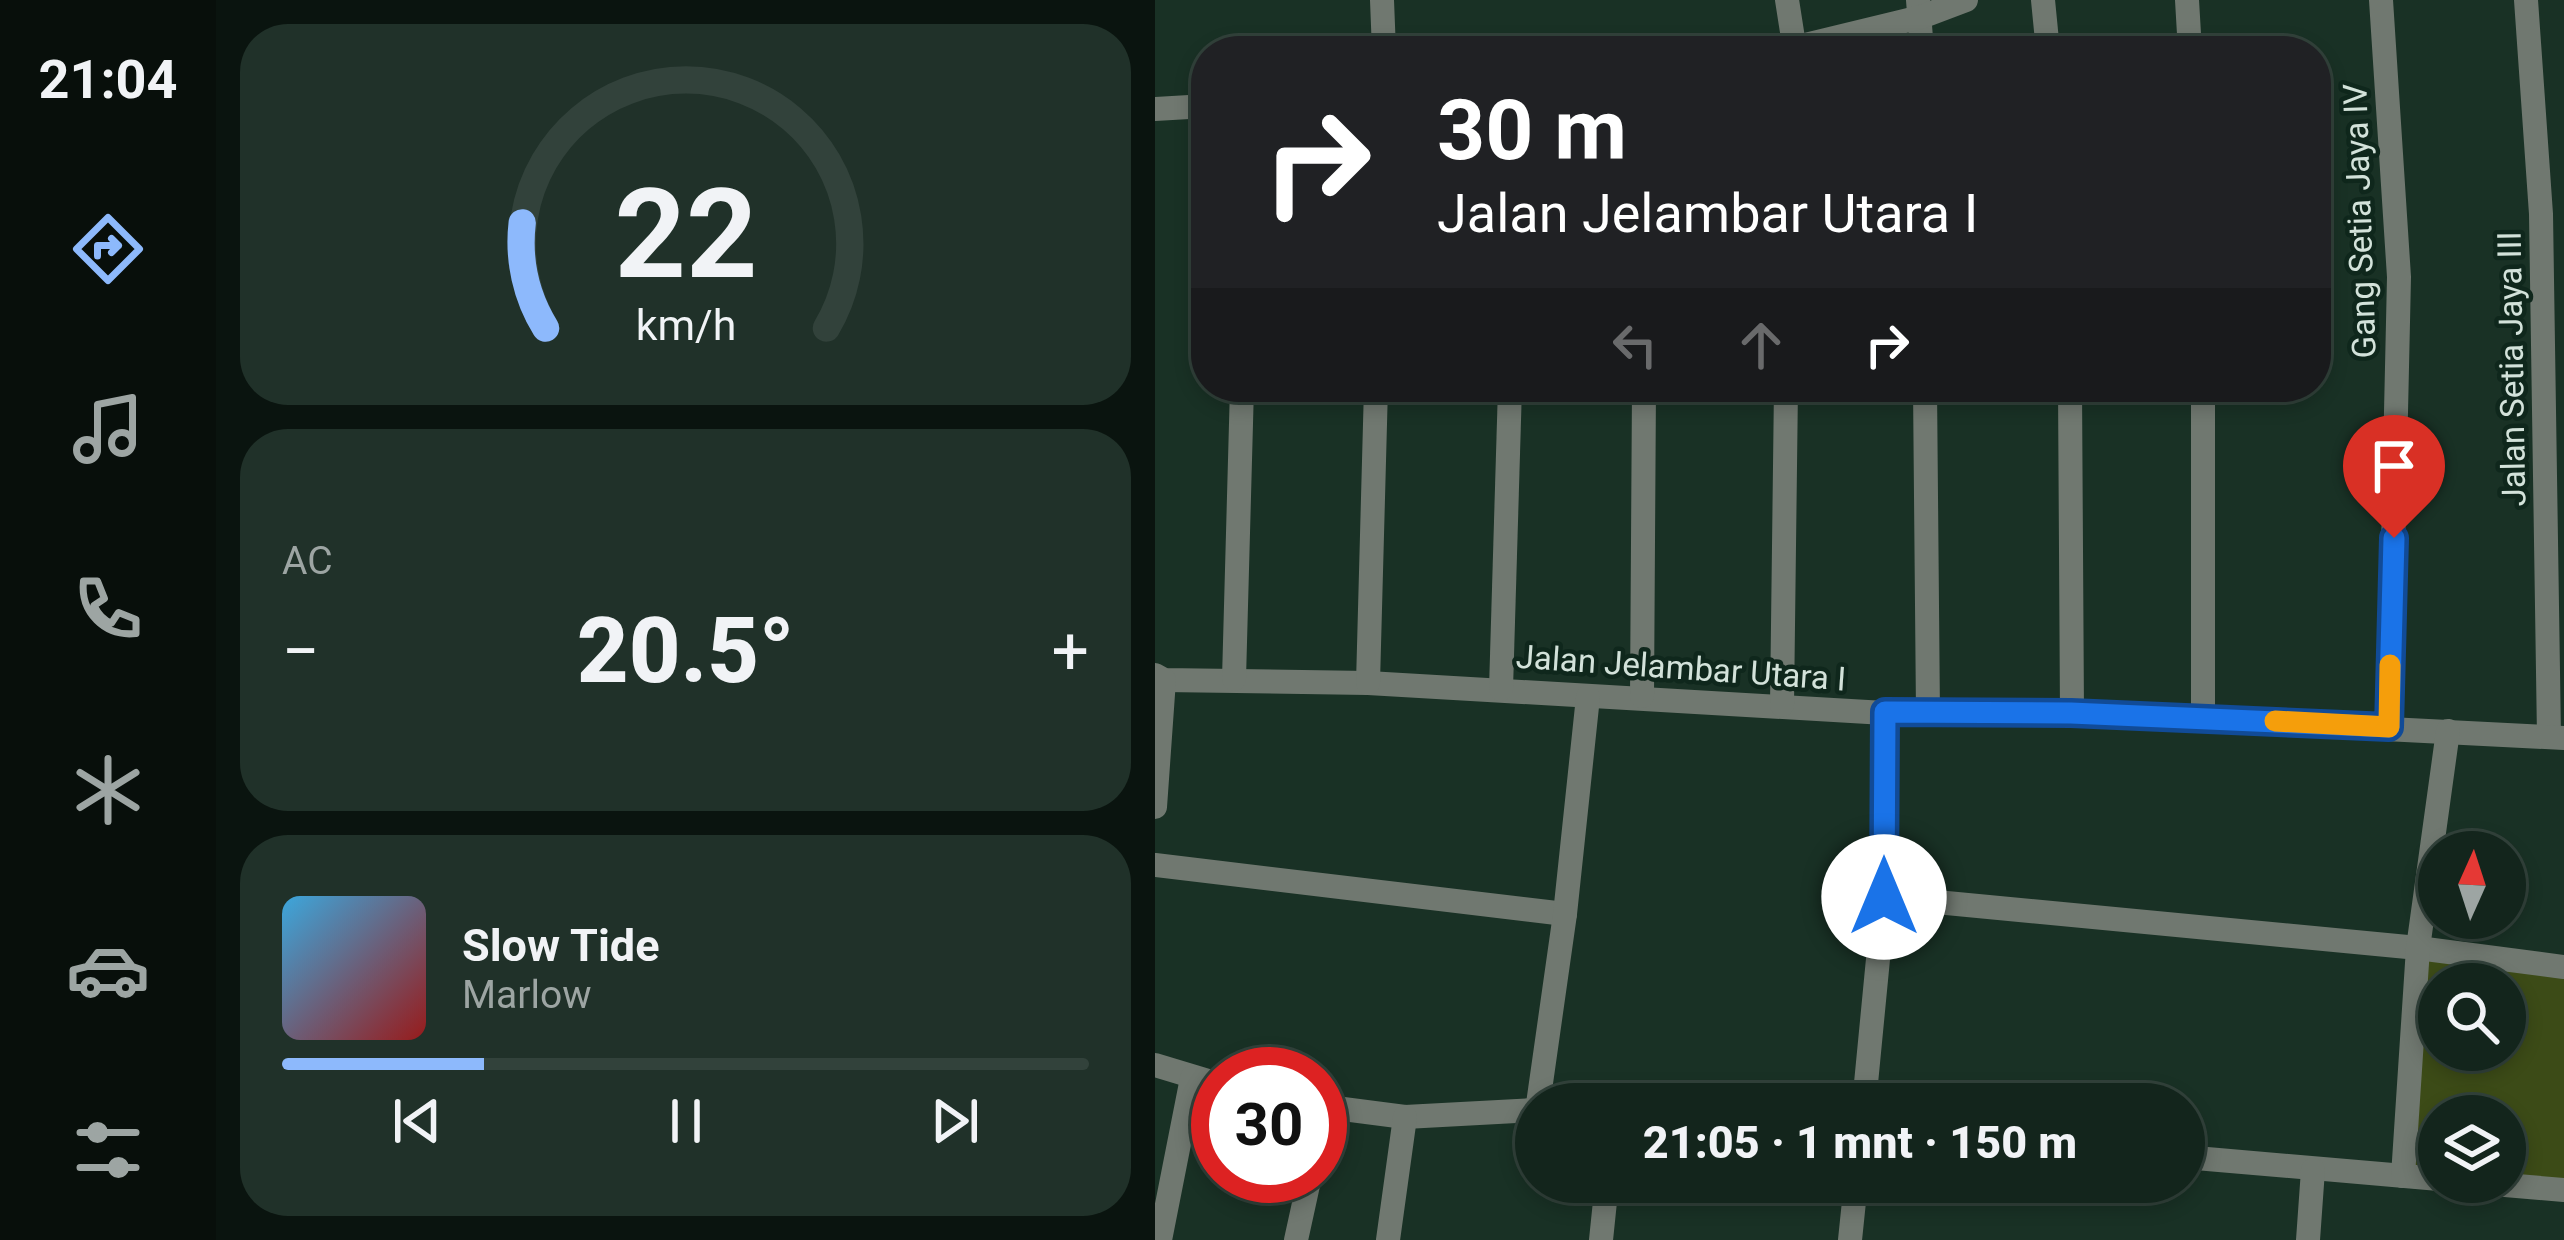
<!DOCTYPE html>
<html lang="id">
<meta charset="utf-8">
<style>
body{margin:0;font-family:Roboto,sans-serif;background:#203129;color:#f1f3f6;height:100vh;display:flex;flex-direction:column;font-size:45px;white-space:nowrap}
*{box-sizing:border-box;margin:0}
p{font-size:39px;color:#9da5a3}
.icon{flex:none;width:66px;height:66px;fill:none;stroke:currentColor;stroke-width:2;stroke-linecap:round;stroke-linejoin:round}
.map{position:relative;flex:1;overflow:hidden}
.side{display:flex;flex-direction:column;gap:24px;padding:24px;background:#0a140f;width:939px}
.side>*{flex:none}
.banner{position:absolute;left:36px;top:36px;width:1140px;height:366px;border-radius:48px;box-shadow:0 6px 18px #0003,0 0 0 3px #32423b;background:#202124;color:#fff;overflow:hidden}
.needle{width:78px;rotate:3deg}
.controls{position:absolute;left:1263px;top:831px;display:grid;gap:24px}
.controls a{display:grid;place-items:center;width:108px;height:108px;border-radius:50%;background:#13251c;box-shadow:0 6px 18px #0003,0 0 0 3px #32423b;font-size:60px}
.speed{position:absolute;left:36px;top:1047px;display:flex;gap:24px;font-size:60px;font-weight:700;text-align:center}
.speed>*{display:grid;place-content:center;width:156px;height:156px;border-radius:50%;background:#13251c;box-shadow:0 6px 18px #0003,0 0 0 3px #32423b;line-height:1}
.speed .limit{border:18px solid #d22;background:#fff;color:#111}
.pin{position:absolute;display:grid;place-items:center;width:102px;height:102px;color:#fff;margin:-123px -51px;border-radius:50% 50% 50% 0;rotate:-45deg;box-shadow:0 0 12px #0007}
.pin .icon{rotate:45deg}
.me{position:absolute;width:132px;margin:-66px;rotate:0deg;stroke-linejoin:round;filter:drop-shadow(0 0 9px #0008)}
.turn{display:flex;align-items:center;gap:42px;height:252px;padding:0 48px;font-size:54px}
.turn .icon{width:156px;height:156px;stroke-width:2.5}
.turn b{display:block;font-size:84px;line-height:102px}
.lanes{display:flex;align-items:center;height:114px;padding:0 48px;background:#0003;justify-content:center;gap:60px;direction:ltr}
.lanes .off{opacity:.35}
.big{font-size:90px;font-weight:800;line-height:1.1}
.side .tile{flex:1;display:flex;flex-direction:column;justify-content:center;gap:18px;min-width:0;padding:0 42px;border-radius:48px;background:#203129}
.side .dial{align-items:center;gap:0}
.dial svg{height:312px;overflow:visible;fill:none;stroke:#32423b;stroke-width:7;stroke-linecap:round;text-anchor:middle}
.dial text{fill:#f1f3f6;stroke:none}
.song{display:flex;align-items:center;gap:36px}
.cover{width:144px;height:144px;border-radius:18px;background:linear-gradient(135deg,hsl(200 70% 55%),hsl(0 70% 35%))}
.played{height:12px;border-radius:6px;background:linear-gradient(90deg,#8db9fc 25%,#32423b 25%)}
.keys{display:flex;justify-content:space-around;direction:ltr}
.heat{display:flex;justify-content:space-between;align-items:center;font-size:66px;direction:ltr}
.trip{position:absolute;left:360px;top:1083px;width:690px;height:120px;border-radius:60px;background:#13251c;box-shadow:0 6px 18px #0003,0 0 0 3px #32423b;font-weight:800;line-height:120px;text-align:center}
main{display:flex;flex:1;min-height:0}
.tabs{display:flex;flex-direction:column;width:216px;justify-content:space-around;align-items:center;background:#080f0b;color:#9da5a3}
.tabs .icon{width:84px;height:84px}
.tabs .current{color:#8db9fc}
.tabs b{font-size:54px;color:#f1f3f6}
.map>svg:first-child{display:block}
.green{fill:#3c4b17;fill-rule:evenodd}
.lines{fill:none;stroke-linecap:round;stroke-linejoin:round}
.minor{stroke:#707870;stroke-width:24}
.route-casing{stroke:#114b97;stroke-width:30}
.route{stroke:#1a73e8;stroke-width:21}
.slow{stroke:#f59e0b;stroke-width:21}
.labels{text-anchor:middle;stroke-width:9;stroke-linejoin:round;paint-order:stroke}
.street-label{font-size:33px;fill:#d3e2da;stroke:#0f271c}
</style>
<main>
<nav class="tabs">
<b>21:04</b>
<svg class="icon current" aria-label="directions" viewBox="0 0 24 24"><path d="M12 3l9 9-9 9-9-9zM9 14v-3h6M13 9l2 2-2 2"/></svg>
<svg class="icon" aria-label="music" viewBox="0 0 24 24"><path d="M9 18V5l10-2v13"/><circle cx="6" cy="18" r="3"/><circle cx="16" cy="16" r="3"/></svg>
<svg class="icon" aria-label="phone" viewBox="0 0 24 24"><path d="M5 4h4l2 5-3 2q2 4 5 5l2-3 5 2v4C11 20 4 13 5 4z"/></svg>
<svg class="icon" aria-label="climate" viewBox="0 0 24 24"><path d="M12 3v18M4 7l16 10M4 17L20 7"/></svg>
<svg class="icon" aria-label="car" viewBox="0 0 24 24"><path d="M5 17H2v-5l4-1 3-4h7l3 4 3 1v5h-3M9 17h6M6 11h13"/><circle cx="7" cy="17" r="2"/><circle cx="17" cy="17" r="2"/></svg>
<svg class="icon" aria-label="filters" viewBox="0 0 24 24"><path d="M4 7h16M4 17h16"/><circle cx="9" cy="7" r="2"/><circle cx="15" cy="17" r="2"/></svg>
</nav>
<section class="side">
<div class="tile dial"><svg viewBox="0 0 100 80">
<path d="M14 69A42 42 0 1 1 86 69"/>
<path d="M14 69A42 42 0 0 1 8 42" stroke="#8db9fc"/>
<text x="50" y="56" font-size="32" font-weight="700">22</text>
<text x="50" y="72" font-size="11">km/h</text>
</svg></div>
<div class="tile"><p>AC</p>
<div class="heat"><a>−</a><b class="big">20.5°</b><a>+</a></div>
</div>
<div class="tile">
<div class="song"><i class="cover"></i><div><b>Slow Tide</b><p>Marlow</p></div></div>
<div class="played"></div>
<div class="keys"><svg class="icon" aria-label="previous" viewBox="0 0 24 24"><path d="M18 5L8 12l10 7zM5 5v14"/></svg><svg class="icon" aria-label="pause" viewBox="0 0 24 24"><path d="M8 5v14M16 5v14"/></svg><svg class="icon" aria-label="next" viewBox="0 0 24 24"><path d="M6 5l10 7-10 7zM19 5v14"/></svg></div>
</div>
</section>
<div class="map">
<svg width="1409" height="1240" viewBox="0 0 1409 1240">
<rect width="100%" height="100%" fill="#193125"/>
<path class="green" d="M 1263,948 L 1409,967 L 1409,1190 L 1350,1182 L 1350,1116 L 1284,1116 L 1284,1179 L 1248,1176 ZM 1284,984 L 1350,984 L 1350,1050 L 1284,1050 Z"/>
<g class="lines">
<g class="minor">
<path d="M 227,0 L 229,51"/>
<path d="M 632,0 L 640,51"/>
<path d="M 763,0 L 767,51"/>
<path d="M 888,0 L 893,51"/>
<path d="M 1032,0 L 1035,51"/>
<path d="M 1226,0 L 1244,277 L 1234,727"/>
<path d="M 1371,0 L 1386,214 L 1394,737"/>
<path d="M 625,51 L 766,17 L 811,0"/>
<path d="M 0,109 L 51,106"/>
<path d="M 770,387 L 773,714"/>
<path d="M 915,387 L 917,713"/>
<path d="M 1048,387 L 1048,718"/>
<path d="M 0,675 L 9,680 L 213,683 L 730,713 L 917,713 L 1409,738"/>
<path d="M 79,679 L 87,387"/>
<path d="M 213,683 L 221,387"/>
<path d="M 346,689 L 355,387"/>
<path d="M 487,696 L 489,387"/>
<path d="M 627,705 L 631,387"/>
<path d="M 0,807 L 9,680"/>
<path d="M 0,865 L 410,914"/>
<path d="M 729,897 L 1263,948 L 1409,967"/>
<path d="M 0,1065 L 63,1084"/>
<path d="M 383,1104 L 410,914 L 433,697"/>
<path d="M 454,1104 L 468,1104"/>
<path d="M 709,1104 L 729,897 L 730,713"/>
<path d="M 165,1106 L 250,1117 L 381,1110"/>
<path d="M 1029,1157 L 1284,1179"/>
<path d="M 1248,1176 L 1263,948 L 1293,731"/>
<path d="M 1315,1182 L 1409,1190"/>
<path d="M 5,1240 L 37,1078"/>
<path d="M 141,1240 L 155,1176"/>
<path d="M 233,1240 L 250,1117"/>
<path d="M 446,1240 L 452,1182"/>
<path d="M 695,1240 L 701,1182"/>
<path d="M 1153,1240 L 1158,1170"/>
</g>
</g>
<g class="lines">
<g class="route-casing">
<path id="route" d="M 729,897 L 730,712 L 916,713 L 1234,727 L 1239,538"/>
</g>
<use href="#route" class="route"/>
<path class="slow" d="M 1120,721 L 1234,727 L 1235,665"/>
</g>
<g class="labels">
<g class="street-label">
<text transform="translate(1204 221) rotate(-92)" y="12">Gang Setia Jaya IV</text>
<text transform="translate(1356 369) rotate(-91)" y="12">Jalan Setia Jaya III</text>
<text transform="translate(526 667) rotate(4)" y="12">Jalan Jelambar Utara I</text>
</g>
</g>
</svg>
<div class="controls">
<a><svg class="needle" viewBox="-14 -14 28 28"><path d="M0-13l5 13h-10z" fill="#e53935"/><path d="M0 13l5-13h-10z" fill="#9da5a3"/></svg></a>
<a><svg class="icon" aria-label="search" viewBox="0 0 24 24"><circle cx="10" cy="10" r="6"/><path d="M15 15l6 6"/></svg></a>
<a><svg class="icon" aria-label="layers" viewBox="0 0 24 24"><path d="M12 4l9 5-9 5-9-5zM3 14l9 5 9-5"/></svg></a>
</div>
<div class="speed"><div class="limit">30</div></div>
<div class="pin" style="left:1239px;top:538px;background:#d93025"><svg class="icon" aria-label="arrive" viewBox="0 0 24 24"><path d="M6 21V4h12l-3 4 3 4H6"/></svg></div>
<svg class="me" style="left:729px;top:897px" viewBox="-20 -20 40 40"><circle r="19" fill="#fff"/><path d="M0-13L10 11 0 6-10 11z" fill="#1a73e8"/></svg>
<div class="trip">21:05 · 1 mnt · 150 m</div>
<div class="banner">
<div class="turn"><svg class="icon" aria-label="right" viewBox="0 0 24 24"><path d="M7 20v-9h11M14 6l5 5-5 5"/></svg><div><b>30 m</b>Jalan Jelambar Utara I</div></div>
<div class="lanes"><svg class="icon off" aria-label="left" viewBox="0 0 24 24"><path d="M17 20v-9H6M10 6l-5 5 5 5"/></svg><svg class="icon off" aria-label="ahead" viewBox="0 0 24 24"><path d="M12 20V5M6 11l6-6 6 6"/></svg><svg class="icon" aria-label="right" viewBox="0 0 24 24"><path d="M7 20v-9h11M14 6l5 5-5 5"/></svg></div>
</div>
</div>
</main>
